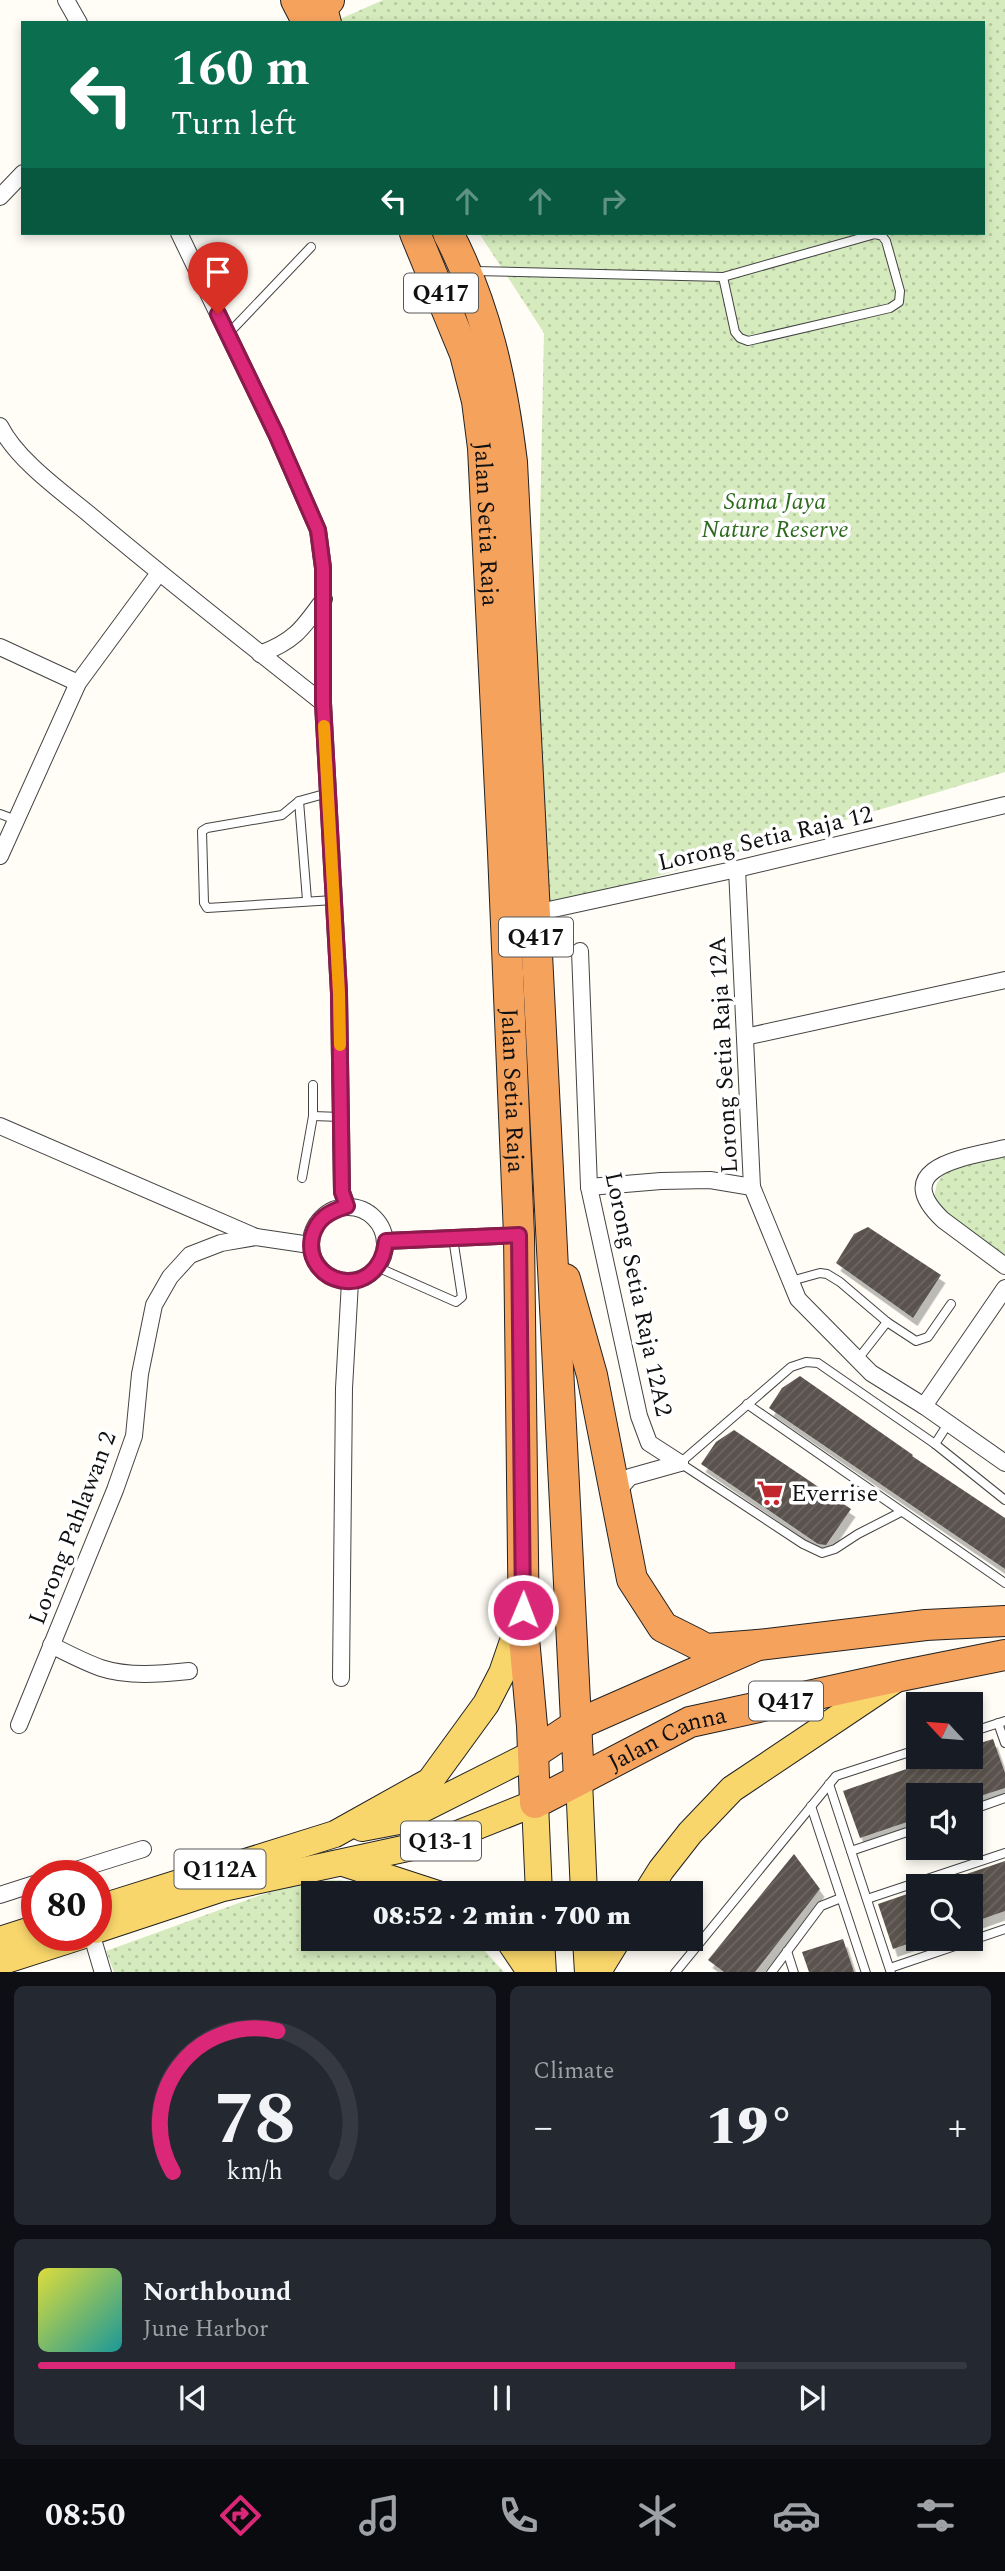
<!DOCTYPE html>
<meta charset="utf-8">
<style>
body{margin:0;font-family:Spectral,serif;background:#242831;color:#f1f3f6;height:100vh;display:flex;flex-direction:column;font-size:26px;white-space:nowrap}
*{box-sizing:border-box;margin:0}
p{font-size:23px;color:#9ea1a6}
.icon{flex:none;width:38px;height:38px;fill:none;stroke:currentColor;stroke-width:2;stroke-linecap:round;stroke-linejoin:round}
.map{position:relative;height:1972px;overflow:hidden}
.details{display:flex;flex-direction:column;gap:14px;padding:14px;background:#0d0f14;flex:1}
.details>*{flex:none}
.top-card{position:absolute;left:21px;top:21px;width:964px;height:214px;border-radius:0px;box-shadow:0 4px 10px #0003;background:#0b6e4f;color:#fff;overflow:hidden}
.needle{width:46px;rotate:296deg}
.buttons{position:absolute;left:906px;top:1692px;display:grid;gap:14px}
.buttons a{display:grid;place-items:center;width:77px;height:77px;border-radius:0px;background:#171b24;box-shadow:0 4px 10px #0003;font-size:35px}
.speed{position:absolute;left:21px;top:1860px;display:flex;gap:14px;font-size:35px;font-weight:700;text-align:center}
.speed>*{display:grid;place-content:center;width:91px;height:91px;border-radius:50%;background:#171b24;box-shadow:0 4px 10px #0003;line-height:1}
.speed .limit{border:10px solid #d22;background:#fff;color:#111}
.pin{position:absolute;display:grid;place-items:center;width:60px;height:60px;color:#fff;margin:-72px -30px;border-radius:50% 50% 50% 0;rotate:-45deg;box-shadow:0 0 7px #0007}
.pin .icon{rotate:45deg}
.me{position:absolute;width:77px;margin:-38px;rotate:1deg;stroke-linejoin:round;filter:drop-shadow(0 0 5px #0008)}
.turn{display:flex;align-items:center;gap:24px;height:147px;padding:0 35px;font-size:32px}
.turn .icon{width:91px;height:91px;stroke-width:2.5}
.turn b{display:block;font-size:49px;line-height:60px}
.lanes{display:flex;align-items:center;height:66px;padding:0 35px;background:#0003;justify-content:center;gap:35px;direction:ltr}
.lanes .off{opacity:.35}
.big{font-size:52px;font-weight:800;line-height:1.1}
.details .tile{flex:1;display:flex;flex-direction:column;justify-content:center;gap:10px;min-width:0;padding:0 24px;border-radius:10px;background:#242831}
.details .dial{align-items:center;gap:0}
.dial svg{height:182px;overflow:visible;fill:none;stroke:#363941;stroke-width:7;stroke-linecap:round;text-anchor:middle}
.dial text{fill:#f1f3f6;stroke:none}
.song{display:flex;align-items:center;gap:21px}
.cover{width:84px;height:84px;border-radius:10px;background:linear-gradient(135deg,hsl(60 70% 55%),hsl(180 70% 35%))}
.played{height:7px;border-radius:4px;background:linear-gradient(90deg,#db2777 75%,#363941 75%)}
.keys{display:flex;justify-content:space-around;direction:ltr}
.heat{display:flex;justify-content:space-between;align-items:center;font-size:38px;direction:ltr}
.details .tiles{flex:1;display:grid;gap:14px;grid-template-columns:1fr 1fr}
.tile:last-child{grid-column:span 2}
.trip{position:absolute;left:301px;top:1881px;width:402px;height:70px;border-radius:0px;background:#171b24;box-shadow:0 4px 10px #0003;font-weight:800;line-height:70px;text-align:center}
.dock{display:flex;height:112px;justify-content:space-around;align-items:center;background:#090b0e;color:#9ea1a6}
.dock .icon{width:49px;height:49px}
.dock .active{color:#db2777}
.dock b{font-size:32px;color:#f1f3f6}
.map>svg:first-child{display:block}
.grass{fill:url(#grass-dots)}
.building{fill:url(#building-hatch);filter:url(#shadow)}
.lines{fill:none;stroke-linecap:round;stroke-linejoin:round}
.lane-casing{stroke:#444;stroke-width:10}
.street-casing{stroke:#444;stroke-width:18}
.primary-casing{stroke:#222;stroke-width:28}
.highway-casing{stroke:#222;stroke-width:32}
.lane{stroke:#fff;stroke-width:8}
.street{stroke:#fff;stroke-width:16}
.primary{stroke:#f9d66b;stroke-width:26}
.highway{stroke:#f5a25d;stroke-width:30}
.route-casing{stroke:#8e194d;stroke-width:18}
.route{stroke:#db2777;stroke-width:12}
.slow{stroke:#f59e0b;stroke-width:12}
.labels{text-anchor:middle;stroke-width:7;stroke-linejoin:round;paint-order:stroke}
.shield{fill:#fff;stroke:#585858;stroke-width:2}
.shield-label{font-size:23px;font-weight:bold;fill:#111}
.park-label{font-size:24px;font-style:italic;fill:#2f6b1f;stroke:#fff}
.street-label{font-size:24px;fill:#111;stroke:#fff}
.poi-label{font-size:24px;fill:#111;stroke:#fff;text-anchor:start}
</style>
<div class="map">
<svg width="1005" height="1973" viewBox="0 0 1005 1973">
<defs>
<pattern id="grass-dots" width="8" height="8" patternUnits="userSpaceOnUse" patternTransform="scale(1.75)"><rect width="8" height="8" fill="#d5ebbd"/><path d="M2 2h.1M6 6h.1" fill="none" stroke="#b6c8a1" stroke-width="1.8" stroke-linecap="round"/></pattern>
<pattern id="building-hatch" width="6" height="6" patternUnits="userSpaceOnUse" patternTransform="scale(1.75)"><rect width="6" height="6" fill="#5a524d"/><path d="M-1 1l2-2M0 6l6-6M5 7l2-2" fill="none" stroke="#6d6662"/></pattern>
<filter id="shadow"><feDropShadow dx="4.5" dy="8" stdDeviation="0" flood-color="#0004"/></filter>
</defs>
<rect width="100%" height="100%" fill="#fffdf5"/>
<g class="grass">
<path d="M 383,0 L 1005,0 L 1005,772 L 535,913 L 533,848 L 544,333 L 479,233 L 984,233 L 984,23 L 342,23 L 340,19 Z"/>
<path d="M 1005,1156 L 1005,1255 L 950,1218 L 934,1197 L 937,1183 L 947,1170 Z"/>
<path d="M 332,1880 L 367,1882 L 406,1893 L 313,1894 L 313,1939 L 474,1939 L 504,1972 L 114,1972 L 106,1951 L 261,1895 L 300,1883 Z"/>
</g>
<g class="building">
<path d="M 868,1227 L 941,1275 L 913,1318 L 836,1263 L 854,1234 Z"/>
<path d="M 800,1376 L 913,1455 L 912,1456 L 1005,1518 L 1005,1569 L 769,1408 L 782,1388 Z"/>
<path d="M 734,1430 L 851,1509 L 826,1545 L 818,1544 L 701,1464 L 716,1442 Z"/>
<path d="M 993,1739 L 1005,1773 L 1005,1788 L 971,1799 L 971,1796 L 919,1796 L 919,1818 L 860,1838 L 843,1791 L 941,1757 L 971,1757 L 971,1746 Z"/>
<path d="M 794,1854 L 820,1889 L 755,1972 L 724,1972 L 708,1960 Z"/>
<path d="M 1005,1861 L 1005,1911 L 971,1923 L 971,1886 L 937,1886 L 937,1884 Z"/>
<path d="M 919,1890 L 919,1940 L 893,1949 L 878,1904 Z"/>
<path d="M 843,1939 L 854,1972 L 809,1972 L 802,1952 Z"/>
</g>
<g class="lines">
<g class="lane-casing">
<g id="lane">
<path d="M 474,271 L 723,277 L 875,234 L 882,236 L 886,241 L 900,291 L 899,302 L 890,308 L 748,341 L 740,338 L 735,332 L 723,277"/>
<path d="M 228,334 L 311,247"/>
<path d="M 328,793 L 299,801 L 282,815 L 207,828 L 202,831 L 204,903 L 207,908 L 334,900"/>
<path d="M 299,801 L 307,900"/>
<path d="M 0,814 L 16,820"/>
<path d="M 313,1116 L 341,1117"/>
<path d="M 302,1178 L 313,1116 L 313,1085"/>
<path d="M 377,1267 L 456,1302 L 462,1297 L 453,1238"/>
<path d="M 791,1281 L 820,1273 L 827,1274 L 840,1282 L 887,1322 L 916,1341 L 928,1337 L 951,1304"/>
<path d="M 858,1359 L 887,1322"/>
<path d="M 747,1404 L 1005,1583"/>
<path d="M 935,1444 L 948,1424"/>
<path d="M 901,1512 L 858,1534 L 835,1549 L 822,1553 L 803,1544 L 680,1463 L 791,1367 L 806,1362 L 818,1363 L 935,1444 L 1005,1500"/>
<path d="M 998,1723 L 1005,1743"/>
<path d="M 971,1732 L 1005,1721"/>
<path d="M 829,1784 L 891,1973"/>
<path d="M 811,1806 L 866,1973"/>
<path d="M 971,1810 L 1005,1798"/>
<path d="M 851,1851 L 919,1828"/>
<path d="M 867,1899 L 1005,1853"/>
<path d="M 787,1951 L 794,1973"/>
<path d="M 890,1968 L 1005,1929"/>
<path d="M 675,1973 L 836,1776 L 919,1749"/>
<path d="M 771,1973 L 821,1906 L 841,1898"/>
</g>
</g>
<g class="street-casing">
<g id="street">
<path d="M 66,0 L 79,23"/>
<path d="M 0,197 L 23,173"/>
<path d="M 179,233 L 276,434 L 318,530 L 323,568 L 323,703 L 339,993 L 342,1192 L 347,1206"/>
<path d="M 0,426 C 17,460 61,491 90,515 C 167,580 245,641 323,703"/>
<path d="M 0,647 L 78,683"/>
<path d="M 260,654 C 295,641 303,628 324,599"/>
<path d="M 0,856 L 78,683 L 159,573"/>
<path d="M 737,869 L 752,1187 L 798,1299 L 871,1373 L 924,1406 L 1005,1463"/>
<path d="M 535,913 L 737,869 L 1005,805"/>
<path d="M 580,951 L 589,1187 L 639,1416 L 649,1443 L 680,1463"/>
<path d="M 745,1037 L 1005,980"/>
<path d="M 0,1126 L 256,1237 L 310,1245"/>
<path d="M 1005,1148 C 969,1157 886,1166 943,1220 L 1005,1266"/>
<path d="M 589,1187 L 661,1181 L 710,1180 L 752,1187"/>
<circle cx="348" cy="1244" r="37"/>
<path d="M 386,1241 L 519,1235"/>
<path d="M 924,1406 L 1005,1288"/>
<path d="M 615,1494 L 630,1477 L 680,1463"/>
<path d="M 51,1645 C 67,1653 84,1662 101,1668 C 128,1677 161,1674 189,1671"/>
<path d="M 341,1678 L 344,1388 L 350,1282"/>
<path d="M 19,1725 L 115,1490 L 134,1436 L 140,1374 L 154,1305 L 170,1277 L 190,1255 L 221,1243 L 256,1237"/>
<path d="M 57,1876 L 143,1849"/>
<path d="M 0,1895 L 37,1883"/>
<path d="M 92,1936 L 103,1973"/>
</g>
</g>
<g class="primary-casing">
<g id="primary">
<path d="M 579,1780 L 584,1894"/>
<path d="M 362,1828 L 399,1821 L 534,1753"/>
<path d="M 343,1863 L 438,1894"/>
<path d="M 646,1894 L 661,1870 L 690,1833 L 732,1789 L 896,1679"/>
<path d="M 96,1909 L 335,1834 L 430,1781 L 486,1704 L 502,1673 L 522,1615"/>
<path d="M 96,1930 L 223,1888 L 440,1841 L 535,1803 L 539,1894"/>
<path d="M 508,1939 L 531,1973"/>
<path d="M 541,1939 L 543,1973"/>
<path d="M 586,1939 L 588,1973"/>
<path d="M 0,1940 L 37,1928"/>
<path d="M 0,1962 L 81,1936"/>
<path d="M 597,1973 L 618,1939"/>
</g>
</g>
<g class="highway-casing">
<g id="highway">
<path d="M 296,0 L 308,23"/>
<path d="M 326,23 L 322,8 L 329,0"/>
<path id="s1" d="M 415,233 L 465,354 L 477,401 L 483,448 L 503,852 L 519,1235 L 524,1638 L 532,1726 L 535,1803 L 690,1722 L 900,1676 L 1005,1655"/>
<path d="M 448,233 C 486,306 502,381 512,462 L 579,1780"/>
<path d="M 565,1279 L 592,1375 L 632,1579 L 663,1627 L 695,1643 L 706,1649 L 758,1645"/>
<path d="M 534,1753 L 576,1725 L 758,1645 L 926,1625 L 1005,1621"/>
</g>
</g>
<use href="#lane" class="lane"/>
<use href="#street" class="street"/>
<use href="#primary" class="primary"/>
<use href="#highway" class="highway"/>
</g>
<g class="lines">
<g class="route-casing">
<path id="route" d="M 218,314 L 276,434 L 318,530 L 323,568 L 323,703 L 339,993 L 342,1192 L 347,1206 C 329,1212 317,1218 312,1237 C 302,1284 378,1305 386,1241 L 519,1235 L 523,1610"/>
</g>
<use href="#route" class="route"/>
<path class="slow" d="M 324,726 L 339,993 L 340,1045"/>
</g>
<defs>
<g id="supermarket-bare" transform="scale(2.1)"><path d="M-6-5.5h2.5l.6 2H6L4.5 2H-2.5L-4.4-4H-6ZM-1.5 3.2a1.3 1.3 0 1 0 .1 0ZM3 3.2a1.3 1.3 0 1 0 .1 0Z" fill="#c4262e" stroke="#fff" stroke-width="2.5" paint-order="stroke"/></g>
</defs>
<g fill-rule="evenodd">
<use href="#supermarket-bare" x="770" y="1493"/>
</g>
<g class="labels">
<g class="shield">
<rect x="404" y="273.5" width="74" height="39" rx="5"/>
<rect x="499" y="917.5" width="74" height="39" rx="5"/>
<rect x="749" y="1681.5" width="74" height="39" rx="5"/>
<rect x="401" y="1821.5" width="80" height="39" rx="5"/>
<rect x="174.5" y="1849.5" width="91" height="39" rx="5"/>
</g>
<g class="shield-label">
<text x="441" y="301">Q417</text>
<text x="536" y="945">Q417</text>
<text x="786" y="1709">Q417</text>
<text x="441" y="1849">Q13-1</text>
<text x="220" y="1877">Q112A</text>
</g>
<g class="park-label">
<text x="775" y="509">Sama Jaya<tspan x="775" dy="28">Nature Reserve</tspan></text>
</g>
<g class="street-label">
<text dy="8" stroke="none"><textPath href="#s1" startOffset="303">Jalan Setia Raja</textPath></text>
<text transform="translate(765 838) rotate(-13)" y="8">Lorong Setia Raja 12</text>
<text transform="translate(723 1055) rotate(-93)" y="8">Lorong Setia Raja 12A</text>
<text dy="8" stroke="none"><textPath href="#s1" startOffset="870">Jalan Setia Raja</textPath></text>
<text transform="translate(639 1294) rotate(78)" y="8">Lorong Setia Raja 12A2</text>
<text transform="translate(72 1528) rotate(-69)" y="8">Lorong Pahlawan 2</text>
<text dy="8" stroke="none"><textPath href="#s1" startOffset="1731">Jalan Canna</textPath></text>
</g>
<g class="poi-label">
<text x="791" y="1501">Everrise</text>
</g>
</g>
</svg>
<div class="buttons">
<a><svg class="needle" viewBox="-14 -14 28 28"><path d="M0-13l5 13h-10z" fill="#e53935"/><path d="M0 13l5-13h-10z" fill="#9ea1a6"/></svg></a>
<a><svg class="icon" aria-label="sound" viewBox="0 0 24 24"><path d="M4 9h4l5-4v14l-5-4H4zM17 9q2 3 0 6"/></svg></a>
<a><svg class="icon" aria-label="search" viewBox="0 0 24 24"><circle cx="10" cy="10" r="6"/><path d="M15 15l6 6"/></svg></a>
</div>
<div class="speed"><div class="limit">80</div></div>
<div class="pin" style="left:218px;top:314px;background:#d93025"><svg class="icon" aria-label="arrive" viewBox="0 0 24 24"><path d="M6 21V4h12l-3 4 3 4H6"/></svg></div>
<svg class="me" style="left:523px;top:1610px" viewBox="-20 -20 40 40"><circle r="17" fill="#db2777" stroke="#fff" stroke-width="3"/><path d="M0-11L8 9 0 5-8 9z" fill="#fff"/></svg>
<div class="trip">08:52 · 2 min · 700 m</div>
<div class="top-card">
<div class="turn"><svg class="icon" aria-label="left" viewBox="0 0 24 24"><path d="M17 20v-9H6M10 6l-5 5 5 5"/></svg><div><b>160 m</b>Turn left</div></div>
<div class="lanes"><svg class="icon" aria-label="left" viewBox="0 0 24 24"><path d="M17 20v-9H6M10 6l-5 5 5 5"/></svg><svg class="icon off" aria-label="ahead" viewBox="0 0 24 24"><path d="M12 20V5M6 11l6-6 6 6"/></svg><svg class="icon off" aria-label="ahead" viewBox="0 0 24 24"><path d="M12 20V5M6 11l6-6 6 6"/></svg><svg class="icon off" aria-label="right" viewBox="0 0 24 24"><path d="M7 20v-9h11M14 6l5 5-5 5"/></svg></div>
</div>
</div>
<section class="details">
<div class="tiles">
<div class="tile dial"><svg viewBox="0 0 100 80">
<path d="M14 69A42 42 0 1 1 86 69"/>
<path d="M14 69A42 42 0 0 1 60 7" stroke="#db2777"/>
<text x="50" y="56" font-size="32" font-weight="700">78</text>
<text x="50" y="72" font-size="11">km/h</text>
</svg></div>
<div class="tile"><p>Climate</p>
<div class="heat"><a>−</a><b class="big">19°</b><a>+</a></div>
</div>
<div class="tile">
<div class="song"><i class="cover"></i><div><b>Northbound</b><p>June Harbor</p></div></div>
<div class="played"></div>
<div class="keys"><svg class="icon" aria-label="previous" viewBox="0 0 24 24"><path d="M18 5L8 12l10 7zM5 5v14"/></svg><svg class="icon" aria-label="pause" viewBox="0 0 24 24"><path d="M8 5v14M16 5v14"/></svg><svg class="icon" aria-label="next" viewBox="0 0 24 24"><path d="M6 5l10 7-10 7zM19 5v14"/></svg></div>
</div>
</div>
</section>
<nav class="dock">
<b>08:50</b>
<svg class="icon active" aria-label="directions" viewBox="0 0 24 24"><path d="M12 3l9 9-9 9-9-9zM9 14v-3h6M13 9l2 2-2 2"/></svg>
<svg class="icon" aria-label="music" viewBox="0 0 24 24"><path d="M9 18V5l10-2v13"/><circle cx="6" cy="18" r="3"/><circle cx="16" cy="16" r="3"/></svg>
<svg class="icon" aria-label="phone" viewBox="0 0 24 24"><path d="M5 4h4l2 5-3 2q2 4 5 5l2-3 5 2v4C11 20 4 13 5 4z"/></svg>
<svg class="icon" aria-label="climate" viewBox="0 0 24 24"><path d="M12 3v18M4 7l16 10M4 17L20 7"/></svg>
<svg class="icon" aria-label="car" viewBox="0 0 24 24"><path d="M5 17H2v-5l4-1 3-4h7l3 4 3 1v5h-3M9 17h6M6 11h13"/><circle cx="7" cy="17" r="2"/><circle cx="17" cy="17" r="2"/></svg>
<svg class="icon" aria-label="filters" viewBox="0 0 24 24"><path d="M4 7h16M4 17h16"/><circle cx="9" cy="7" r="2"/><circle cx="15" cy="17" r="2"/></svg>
</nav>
